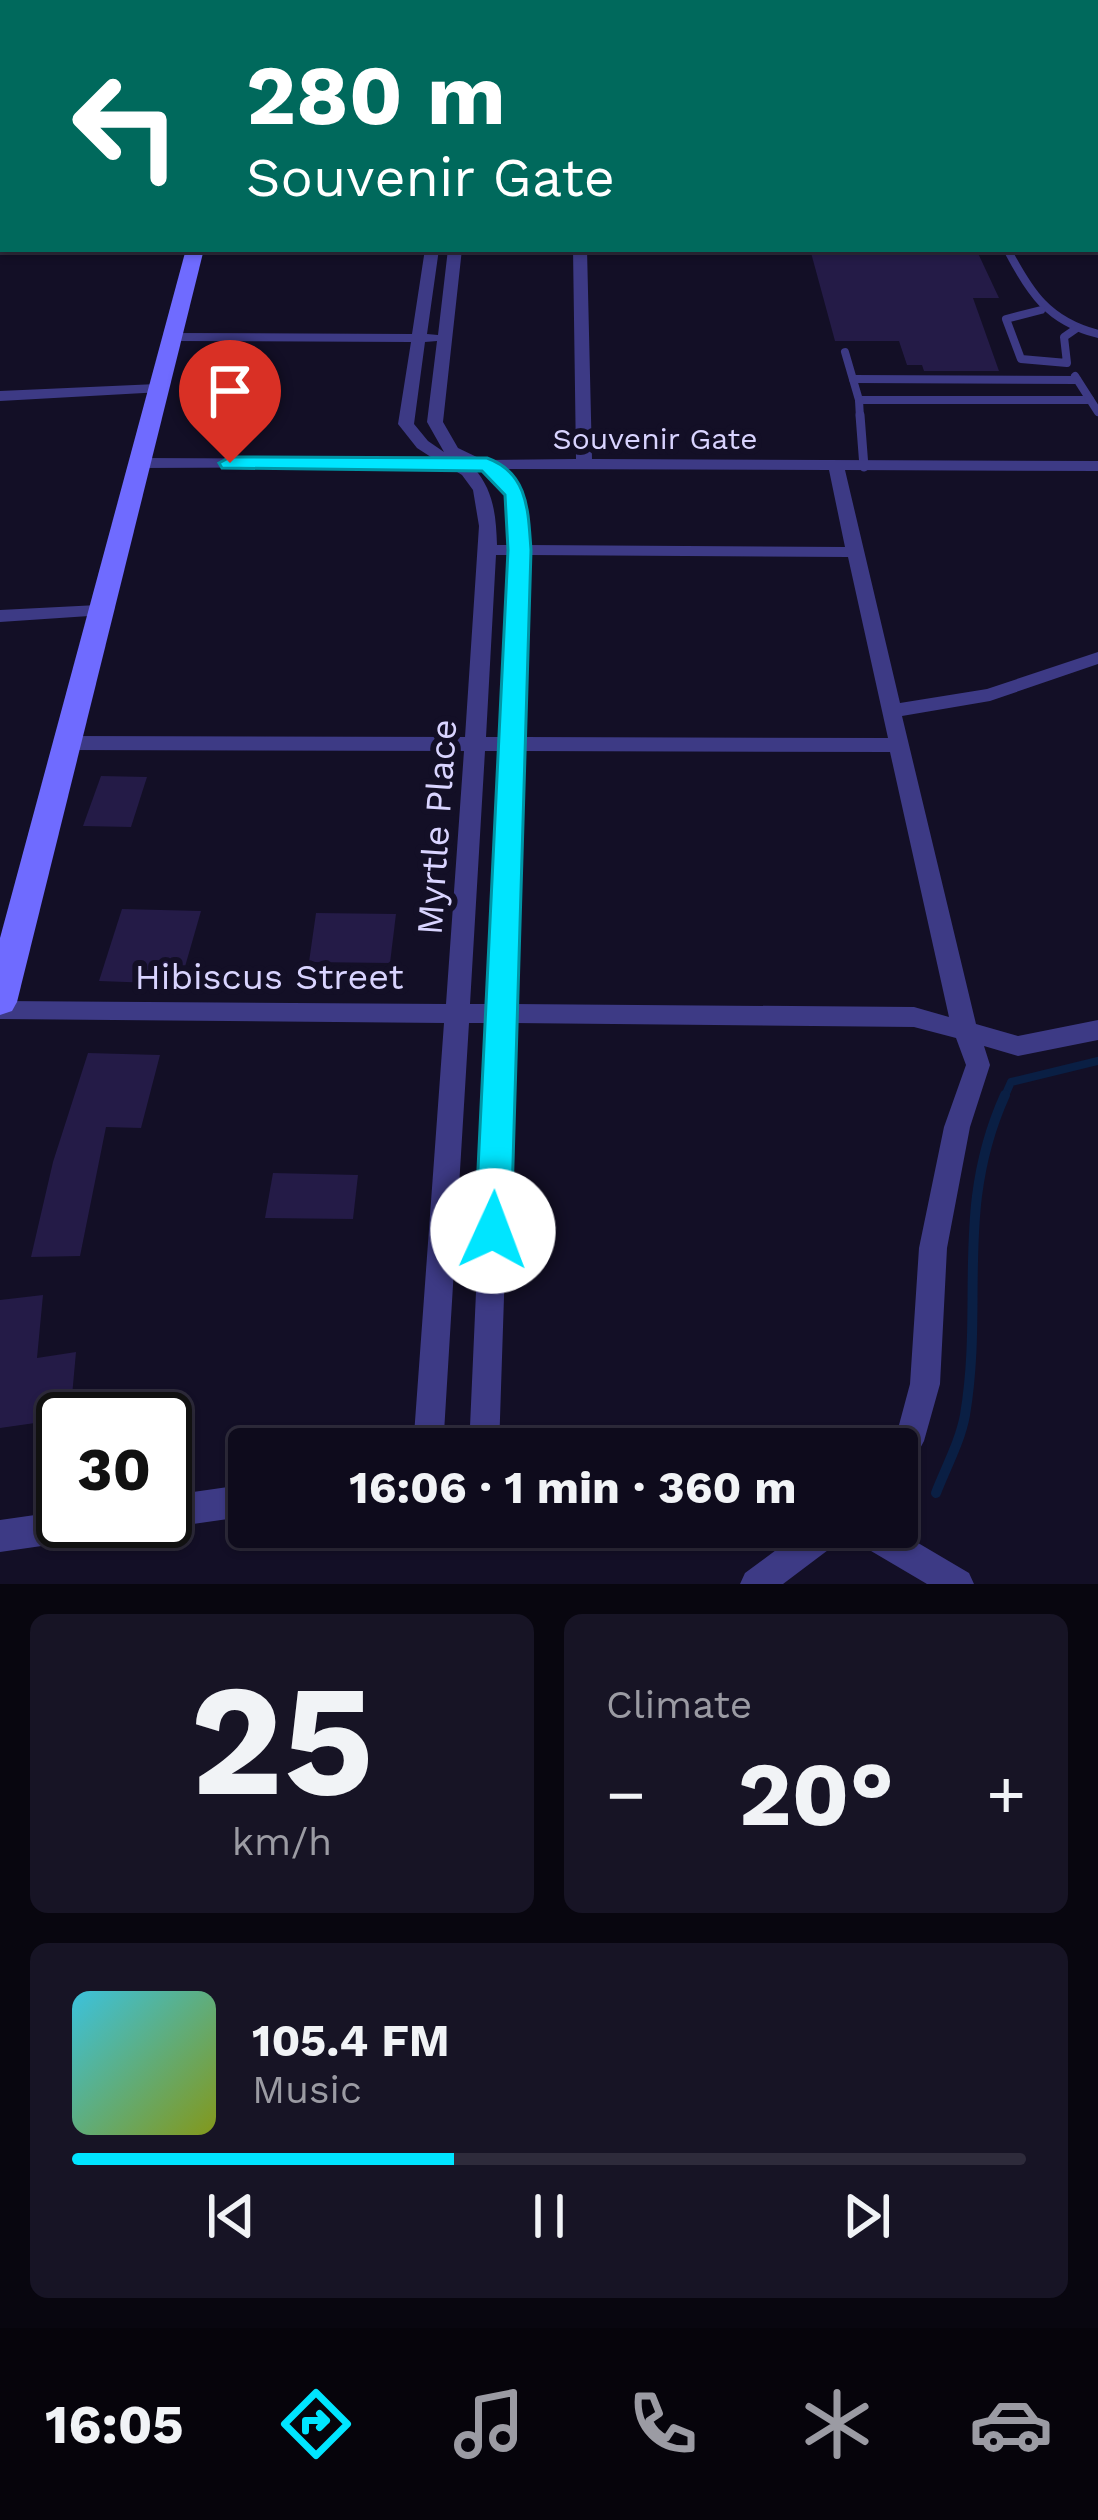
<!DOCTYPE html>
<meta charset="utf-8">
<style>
body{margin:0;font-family:"Work Sans",sans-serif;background:#171425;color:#f1f3f6;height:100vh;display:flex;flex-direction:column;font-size:45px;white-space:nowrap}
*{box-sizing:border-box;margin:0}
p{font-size:39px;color:#9b9ba3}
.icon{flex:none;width:66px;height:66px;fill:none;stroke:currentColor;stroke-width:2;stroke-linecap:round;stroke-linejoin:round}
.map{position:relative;height:1584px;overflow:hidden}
.sheet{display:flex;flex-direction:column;gap:30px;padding:30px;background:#08060f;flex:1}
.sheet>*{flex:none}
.top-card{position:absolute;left:0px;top:0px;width:1098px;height:252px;box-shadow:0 3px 9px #0004,0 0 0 3px #2e2b3b;background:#00695c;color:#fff;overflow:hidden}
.speed{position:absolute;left:36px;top:1392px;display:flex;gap:24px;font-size:60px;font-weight:700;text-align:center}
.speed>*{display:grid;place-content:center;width:156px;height:156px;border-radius:50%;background:#0e0b1c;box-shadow:0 3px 9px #0004,0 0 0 3px #2e2b3b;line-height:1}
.speed .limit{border:6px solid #111;border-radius:18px;background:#fff;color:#111}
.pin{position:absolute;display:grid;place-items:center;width:102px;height:102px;color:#fff;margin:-123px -51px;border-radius:50% 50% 50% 0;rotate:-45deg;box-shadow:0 0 12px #0007}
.pin .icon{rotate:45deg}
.me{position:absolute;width:132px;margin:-66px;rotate:2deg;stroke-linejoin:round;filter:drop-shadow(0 0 9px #0008)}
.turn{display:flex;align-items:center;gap:42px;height:252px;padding:0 48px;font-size:54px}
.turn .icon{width:156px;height:156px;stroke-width:2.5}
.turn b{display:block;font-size:84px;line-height:102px}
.big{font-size:90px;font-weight:700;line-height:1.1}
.sheet .tile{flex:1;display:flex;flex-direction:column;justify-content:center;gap:18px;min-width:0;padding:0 42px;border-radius:18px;background:#171425}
.sheet .dial{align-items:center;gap:0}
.dial b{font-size:156px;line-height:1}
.song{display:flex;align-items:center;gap:36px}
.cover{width:144px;height:144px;border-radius:18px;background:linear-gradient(135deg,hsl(190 70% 55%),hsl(70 70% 35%))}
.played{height:12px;border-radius:6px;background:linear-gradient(90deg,#00e5ff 40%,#2e2b3b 40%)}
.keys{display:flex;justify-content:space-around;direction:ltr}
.heat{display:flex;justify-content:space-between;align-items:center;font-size:66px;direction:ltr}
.sheet .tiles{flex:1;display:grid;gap:30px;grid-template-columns:1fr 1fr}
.tile:last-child{grid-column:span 2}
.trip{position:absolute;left:228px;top:1428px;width:690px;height:120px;border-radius:12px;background:#0e0b1c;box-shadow:0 3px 9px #0004,0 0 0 3px #2e2b3b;font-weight:700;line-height:120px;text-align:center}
.dock{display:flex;height:192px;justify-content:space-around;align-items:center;background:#06040b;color:#9b9ba3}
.dock .icon{width:84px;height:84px}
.dock .on{color:#00e5ff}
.dock b{font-size:54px;color:#f1f3f6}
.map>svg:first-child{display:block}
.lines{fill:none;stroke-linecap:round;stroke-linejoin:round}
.stream-far1{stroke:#0a1f44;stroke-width:8}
.stream{stroke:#0a1f44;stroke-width:10}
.building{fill:#241b47}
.lane-far1{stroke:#3d3a85;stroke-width:8}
.lane{stroke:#3d3a85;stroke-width:9}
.street{fill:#3d3a85;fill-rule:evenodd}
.secondary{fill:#6f6bff;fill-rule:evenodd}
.route{fill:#00e5ff;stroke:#0095a6;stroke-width:3}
.labels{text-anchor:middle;stroke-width:12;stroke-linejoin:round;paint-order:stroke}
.far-street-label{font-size:30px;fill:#d9d4ff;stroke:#130f26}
.street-label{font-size:36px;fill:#d9d4ff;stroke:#130f26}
</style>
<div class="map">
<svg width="1098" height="1584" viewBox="0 0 1098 1584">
<rect width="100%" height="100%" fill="#130f26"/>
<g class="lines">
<path class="stream-far1" d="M 1004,1098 L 1011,1082 L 1098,1061"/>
<path class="stream" d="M 936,1493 C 946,1467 960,1442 965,1415 C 984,1301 954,1208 1005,1095"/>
</g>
<g class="building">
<path d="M 810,249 L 976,249 L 999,298 L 973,298 L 999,371 L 924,371 L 922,365 L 907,365 L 899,341 L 835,341 Z"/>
<path d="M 101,776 L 147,777 L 131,827 L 83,826 Z"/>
<path d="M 122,909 L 201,911 L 180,984 L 99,981 Z"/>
<path d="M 316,913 L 396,914 L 390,963 L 309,962 Z"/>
<path d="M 88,1053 L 160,1055 L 141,1128 L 106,1127 L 80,1256 L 31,1257 L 53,1162 Z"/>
<path d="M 273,1173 L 358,1175 L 353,1219 L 265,1218 Z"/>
<path d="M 43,1295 L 37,1358 L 76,1352 L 70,1418 L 0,1428 L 0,1300 Z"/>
</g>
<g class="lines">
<g class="lane-far1">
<path d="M 1007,249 C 1030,293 1048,321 1098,334"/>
<path d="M 1041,310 L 1006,319 L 1021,359 L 1067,363 L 1064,337 L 1077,328"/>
<path d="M 845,352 L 859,400 L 1090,400"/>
<path d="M 1075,376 L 1098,412"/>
<path d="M 853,379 L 1077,380"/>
<path d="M 859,400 L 860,418"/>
</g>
<path class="lane" d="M 860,415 L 864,467"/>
<g class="street">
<path d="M 88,0 L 98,0 L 87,3 Z"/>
<path d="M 250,0 L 260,0 L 249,3 Z"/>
<path d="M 464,0 L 474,0 L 463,3 Z"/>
<path d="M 480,0 L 490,0 L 479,3 Z"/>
<rect x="571" y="0" width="10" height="3"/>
<rect x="1095" y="46" width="3" height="6"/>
<path d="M 3,169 L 3,182 L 0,183 L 0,170 Z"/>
<path d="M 425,249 L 439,249 L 427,334 L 438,335 L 448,249 L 462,249 L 443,422 L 458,448 L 483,460 L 576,459 L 573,249 L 587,249 L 592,459 L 1098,461 L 1098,471 L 845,470 L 900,703 L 987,689 L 1098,652 L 1098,664 L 990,701 L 902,716 L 976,1024 L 1018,1036 L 1098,1020 L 1098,1040 L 1018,1056 L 984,1046 L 990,1065 L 970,1127 L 947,1248 L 940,1384 L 924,1441 L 908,1471 L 897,1475 L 897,1449 L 886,1449 L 899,1425 L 910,1384 L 919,1248 L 944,1127 L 966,1065 L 956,1038 L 914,1027 L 513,1023 L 499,1449 L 469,1449 L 488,1023 L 469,1023 L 443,1449 L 413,1449 L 444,1023 L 0,1019 L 0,1001 L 446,1004 L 464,751 L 69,750 L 59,743 L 69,736 L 465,737 L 479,526 L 473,490 L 462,475 L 449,467 L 139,468 L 131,463 L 139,458 L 434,459 L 417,448 L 398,424 L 411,342 L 171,341 L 164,337 L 171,333 L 412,334 ZM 437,341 L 427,422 L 444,452 L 428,441 L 414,424 L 425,342 ZM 474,468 C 514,488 507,505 510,545 L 497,545 C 496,516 494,491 474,468 ZM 501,469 L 829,470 L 845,547 L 527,545 C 525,517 528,483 501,469 ZM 496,555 L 510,555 L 502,737 L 486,737 ZM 528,555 L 848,557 L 888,738 L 522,737 ZM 485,751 L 501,751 L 489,1004 L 470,1004 ZM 521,751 L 890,752 L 949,1017 L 914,1007 L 513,1004 Z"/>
<path d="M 157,384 L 162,386 L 162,392 L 0,401 L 0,391 Z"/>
<path d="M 98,605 L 107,611 L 104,615 L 0,622 L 0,610 Z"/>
<path d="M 561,1434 L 609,1434 L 620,1438 L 624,1449 L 546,1449 L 550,1438 Z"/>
<path d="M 249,1484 L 249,1516 L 165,1528 L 153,1521 L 165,1521 L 165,1496 Z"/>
<path d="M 63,1511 L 63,1521 L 120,1521 L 115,1532 L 104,1537 L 0,1552 L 0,1520 Z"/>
<path d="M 807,1527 L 891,1527 L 969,1573 L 974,1584 L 927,1584 L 849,1538 L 846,1533 L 844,1538 L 783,1584 L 740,1584 L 745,1573 Z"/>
</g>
<g class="secondary">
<path d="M 954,0 L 968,0 L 970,3 L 956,3 Z"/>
<rect x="0" y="104" width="3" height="10"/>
<rect x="1095" y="110" width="3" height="10"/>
<rect x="1095" y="218" width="3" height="15"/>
<path d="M 186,249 L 204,249 L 17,1002 L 12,1011 L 0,1015 L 0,938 Z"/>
</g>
</g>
<path class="route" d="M 230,457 L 487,458 C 529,473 528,512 531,550 L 511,1231 L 505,1242 L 493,1247 L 480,1242 L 475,1231 L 508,550 L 505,495 L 482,471 L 222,468 L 219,463 Z"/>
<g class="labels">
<g class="far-street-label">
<text x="655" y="449">Souvenir Gate</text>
</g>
<g class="street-label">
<text transform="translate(436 827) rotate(-86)" y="13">Myrtle Place</text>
<text x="269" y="989">Hibiscus Street</text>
</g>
</g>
</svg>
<div class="speed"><div class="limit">30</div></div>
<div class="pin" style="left:230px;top:463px;background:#d93025"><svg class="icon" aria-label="arrive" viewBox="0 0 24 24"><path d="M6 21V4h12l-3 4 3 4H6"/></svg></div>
<svg class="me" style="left:493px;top:1231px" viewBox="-20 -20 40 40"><circle r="19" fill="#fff"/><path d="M0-13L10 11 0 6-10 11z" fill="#00e5ff"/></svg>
<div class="trip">16:06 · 1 min · 360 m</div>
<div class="top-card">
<div class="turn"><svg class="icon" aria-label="left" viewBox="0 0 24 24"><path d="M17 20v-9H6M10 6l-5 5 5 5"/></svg><div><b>280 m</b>Souvenir Gate</div></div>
</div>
</div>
<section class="sheet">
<div class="tiles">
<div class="tile dial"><b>25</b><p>km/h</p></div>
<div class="tile"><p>Climate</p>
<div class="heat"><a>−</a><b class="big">20°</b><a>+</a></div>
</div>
<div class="tile">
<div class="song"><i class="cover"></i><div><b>105.4 FM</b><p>Music</p></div></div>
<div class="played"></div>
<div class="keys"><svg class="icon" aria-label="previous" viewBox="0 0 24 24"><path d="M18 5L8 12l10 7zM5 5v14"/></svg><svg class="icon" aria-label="pause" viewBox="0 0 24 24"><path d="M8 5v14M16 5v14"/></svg><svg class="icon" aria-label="next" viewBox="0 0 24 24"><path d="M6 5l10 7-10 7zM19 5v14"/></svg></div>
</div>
</div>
</section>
<nav class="dock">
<b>16:05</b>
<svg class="icon on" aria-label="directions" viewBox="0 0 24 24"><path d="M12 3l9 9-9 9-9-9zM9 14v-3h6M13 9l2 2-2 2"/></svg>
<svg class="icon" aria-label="music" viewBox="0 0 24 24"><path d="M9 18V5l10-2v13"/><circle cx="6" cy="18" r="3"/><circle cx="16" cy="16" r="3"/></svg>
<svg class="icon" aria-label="phone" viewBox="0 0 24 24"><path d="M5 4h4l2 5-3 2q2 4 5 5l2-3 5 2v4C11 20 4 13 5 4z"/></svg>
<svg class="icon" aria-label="climate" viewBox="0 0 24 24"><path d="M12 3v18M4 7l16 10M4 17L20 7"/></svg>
<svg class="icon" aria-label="car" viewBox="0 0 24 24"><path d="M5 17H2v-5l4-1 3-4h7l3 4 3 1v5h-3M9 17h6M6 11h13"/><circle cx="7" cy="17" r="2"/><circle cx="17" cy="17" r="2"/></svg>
</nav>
